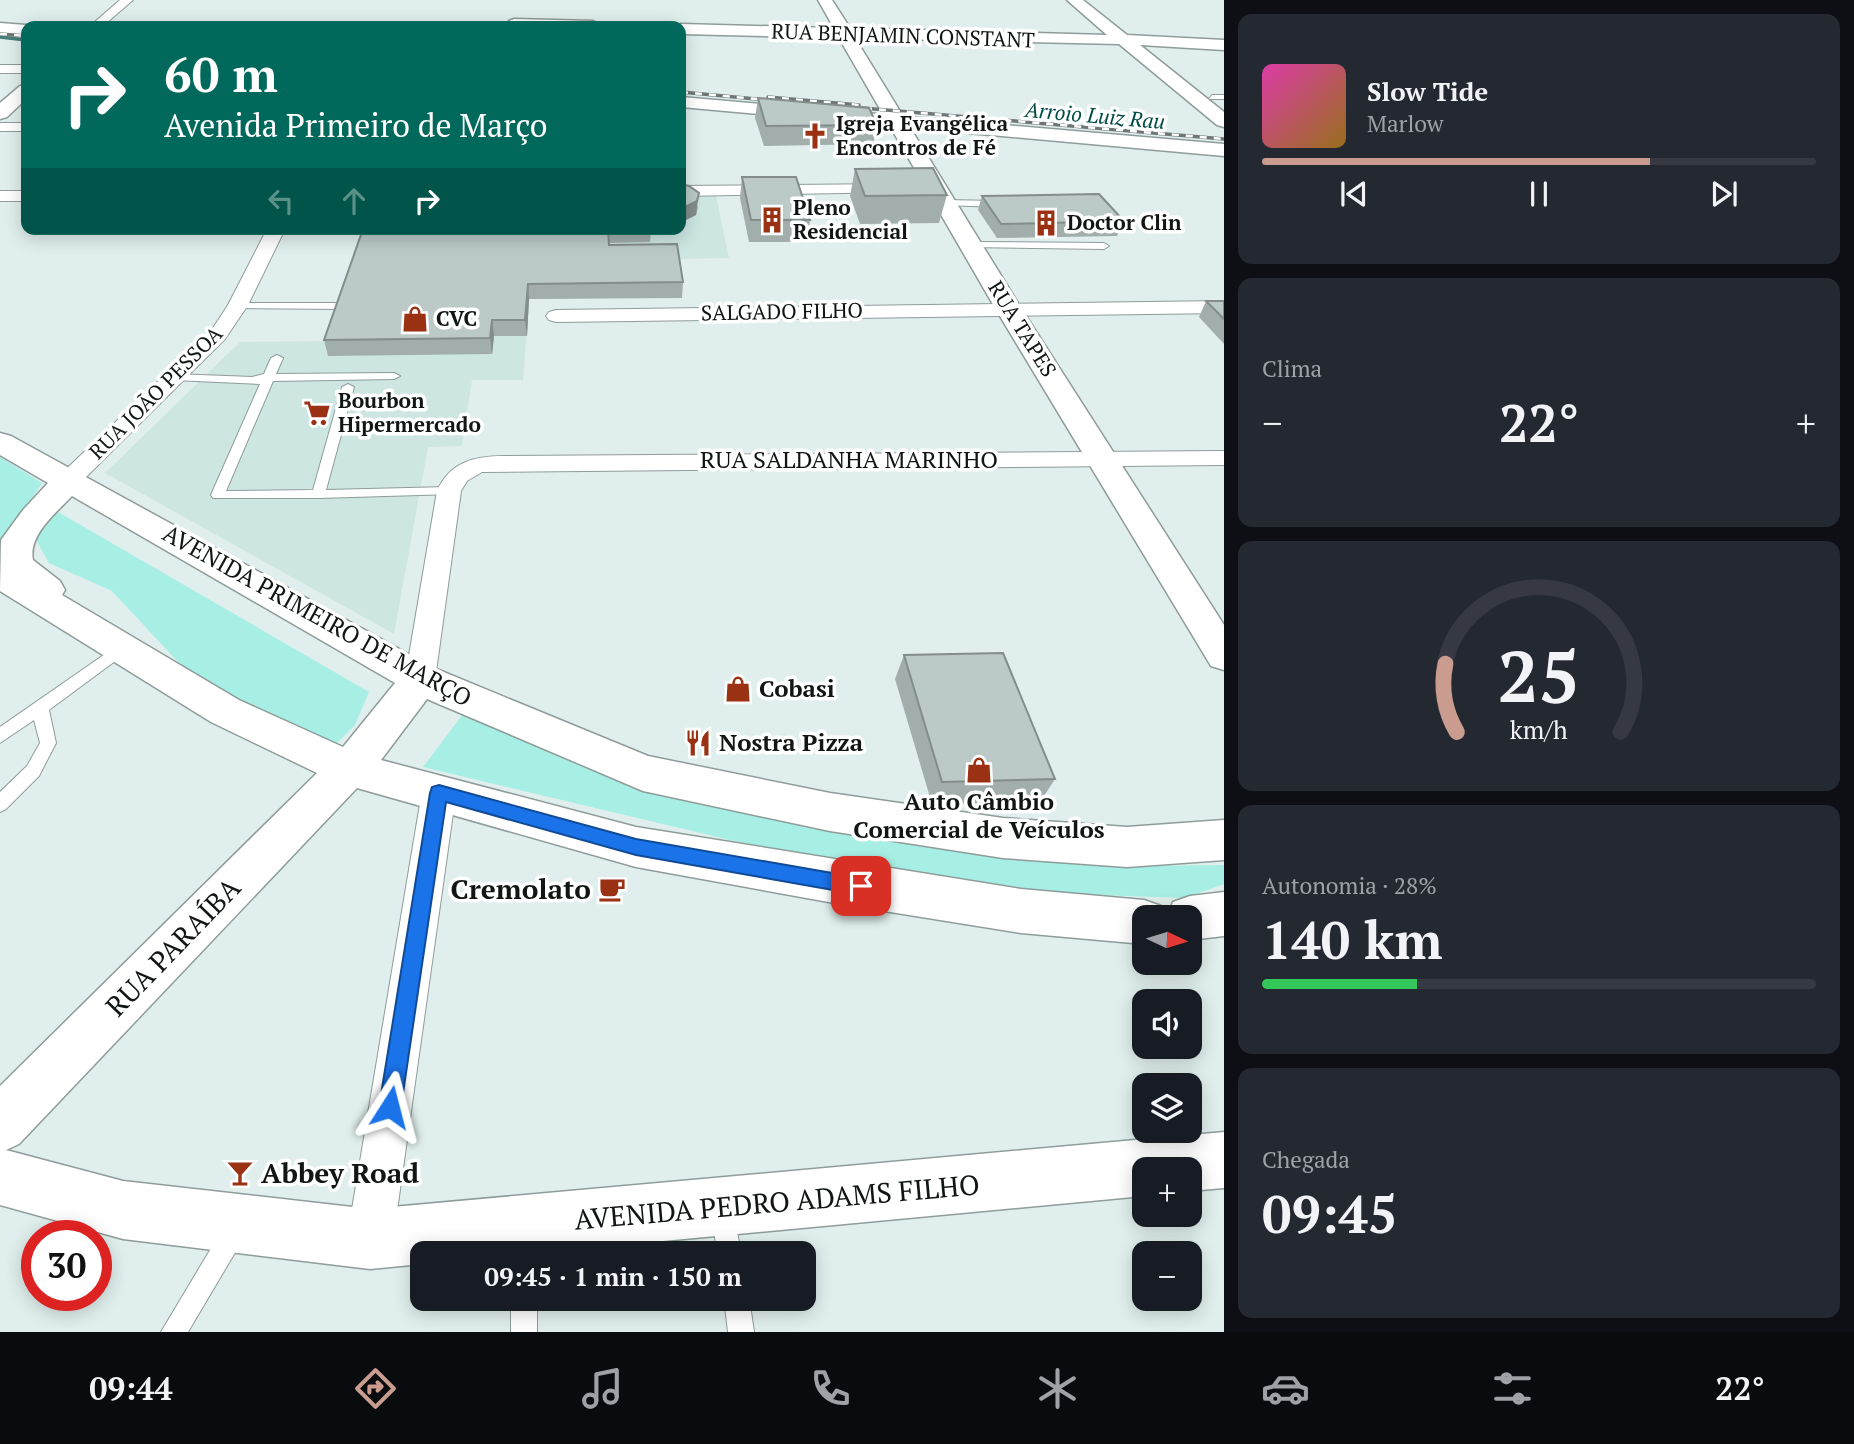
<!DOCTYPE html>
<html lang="pt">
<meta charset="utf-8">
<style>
body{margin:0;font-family:"PT Serif",serif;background:#242831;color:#f1f3f6;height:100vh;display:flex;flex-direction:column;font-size:26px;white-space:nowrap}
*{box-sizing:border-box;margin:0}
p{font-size:23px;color:#9ea1a6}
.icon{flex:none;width:38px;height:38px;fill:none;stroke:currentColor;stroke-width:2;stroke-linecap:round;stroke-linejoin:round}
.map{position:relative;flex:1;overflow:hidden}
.sheet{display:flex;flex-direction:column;gap:14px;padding:14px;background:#0d0f14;width:630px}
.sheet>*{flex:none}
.banner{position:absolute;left:21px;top:21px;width:665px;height:214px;border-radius:14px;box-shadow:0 4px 18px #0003;background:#00695c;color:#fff;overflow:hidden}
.needle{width:46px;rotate:94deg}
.buttons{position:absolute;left:1132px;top:905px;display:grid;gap:14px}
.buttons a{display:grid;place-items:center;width:70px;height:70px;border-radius:14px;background:#171b24;box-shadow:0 4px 18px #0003;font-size:35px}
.speed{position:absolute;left:21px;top:1220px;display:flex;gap:14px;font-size:35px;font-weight:700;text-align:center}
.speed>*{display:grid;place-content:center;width:91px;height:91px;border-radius:50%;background:#171b24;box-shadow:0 4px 18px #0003;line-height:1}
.speed .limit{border:10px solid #d22;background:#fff;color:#111}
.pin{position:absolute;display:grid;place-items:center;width:60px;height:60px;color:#fff;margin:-30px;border-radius:14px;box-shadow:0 4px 10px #0006}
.me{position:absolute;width:77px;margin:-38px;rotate:9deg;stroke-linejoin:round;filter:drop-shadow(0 0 5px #0008)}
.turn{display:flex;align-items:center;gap:24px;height:147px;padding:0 28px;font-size:32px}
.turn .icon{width:91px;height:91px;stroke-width:2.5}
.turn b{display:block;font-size:49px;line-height:60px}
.lanes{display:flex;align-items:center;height:66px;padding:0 28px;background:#0003;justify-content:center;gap:35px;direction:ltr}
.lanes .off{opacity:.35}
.big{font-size:52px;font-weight:700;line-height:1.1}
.sheet .card{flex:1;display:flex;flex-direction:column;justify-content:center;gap:10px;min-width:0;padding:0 24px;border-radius:14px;background:#242831}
.sheet .dial{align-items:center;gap:0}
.dial svg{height:182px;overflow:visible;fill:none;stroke:#363941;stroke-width:7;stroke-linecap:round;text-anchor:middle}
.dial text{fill:#f1f3f6;stroke:none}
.song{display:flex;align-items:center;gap:21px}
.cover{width:84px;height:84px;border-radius:10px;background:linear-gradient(135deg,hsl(320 70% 55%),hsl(40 70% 35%))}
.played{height:7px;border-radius:4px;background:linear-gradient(90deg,#c99c8f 70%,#363941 70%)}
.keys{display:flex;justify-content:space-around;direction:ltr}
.heat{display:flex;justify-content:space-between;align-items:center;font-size:38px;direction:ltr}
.charge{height:10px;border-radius:5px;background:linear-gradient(90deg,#34c759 28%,#363941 0)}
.trip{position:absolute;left:410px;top:1241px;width:406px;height:70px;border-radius:14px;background:#171b24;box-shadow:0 4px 18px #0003;font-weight:700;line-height:70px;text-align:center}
.menu{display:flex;height:112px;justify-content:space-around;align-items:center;background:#090b0e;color:#9ea1a6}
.menu .icon{width:49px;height:49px}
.menu .active{color:#c99c8f}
.menu b{font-size:32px;color:#f1f3f6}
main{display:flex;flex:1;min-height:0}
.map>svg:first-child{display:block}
.built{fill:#cde6e2}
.green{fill:#a7eee5}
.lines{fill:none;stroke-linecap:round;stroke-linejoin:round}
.stream{stroke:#467f79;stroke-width:3.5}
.lane-casing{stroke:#8e9c9a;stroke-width:2}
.street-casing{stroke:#8e9c9a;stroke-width:2}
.secondary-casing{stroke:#8e9c9a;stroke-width:3}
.primary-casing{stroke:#8e9c9a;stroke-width:3}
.lane{fill:#fff;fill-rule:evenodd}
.street{fill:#fff;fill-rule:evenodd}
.secondary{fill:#fff;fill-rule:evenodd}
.primary{fill:#fff;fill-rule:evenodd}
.rail-casing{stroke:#6e7776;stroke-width:3.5}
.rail{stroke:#fff;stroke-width:2.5;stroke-dasharray:7;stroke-linecap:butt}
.wall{fill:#a1aeab}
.shaded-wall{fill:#838d8b}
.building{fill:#bbcac7;stroke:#838d8b;stroke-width:2}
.route{fill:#1a73e8;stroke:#114b97;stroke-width:2}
.labels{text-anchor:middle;stroke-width:7;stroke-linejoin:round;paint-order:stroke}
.far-street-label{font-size:21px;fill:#111615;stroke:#fff}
.far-water-label{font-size:21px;font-style:italic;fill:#004b46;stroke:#fff}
.far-poi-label{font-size:21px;font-weight:bold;fill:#111615;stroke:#fff;text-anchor:start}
.street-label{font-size:24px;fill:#111615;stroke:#fff}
.poi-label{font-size:24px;font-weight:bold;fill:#111615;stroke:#fff;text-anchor:start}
.near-poi-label{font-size:28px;font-weight:bold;fill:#111615;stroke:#fff;text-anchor:end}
.near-street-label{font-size:28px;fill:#111615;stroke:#fff}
</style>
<main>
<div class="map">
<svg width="1224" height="1332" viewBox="0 0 1224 1332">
<rect width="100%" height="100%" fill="#e0efed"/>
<path class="built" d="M 716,196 L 729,258 L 677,259 L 682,297 L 529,299 L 523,380 L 472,380 L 462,446 L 428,447 L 394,634 L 105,473 L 240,342 L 333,341 L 371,229 L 681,229 L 681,197 Z"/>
<g class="green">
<path d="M 0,457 L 42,483 L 0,547 Z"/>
<path d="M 58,512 L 369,692 L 355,725 L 330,750 L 192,677 L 112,591 L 49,563 L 35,538 Z"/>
<path d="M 463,714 L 847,832 L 1145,866 L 1224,865 L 1224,884 L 1185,898 L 1038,893 L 873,874 L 423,767 Z"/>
</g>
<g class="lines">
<path class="stream" d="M 0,37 L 26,40"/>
<g class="lane-casing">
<g id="lane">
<path d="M 1212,95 L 1224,95 L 1224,99 L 1209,99 Z"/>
<path d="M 945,200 L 999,201 L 1003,204 L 999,207 L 942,205 L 941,203 Z"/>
<path d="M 970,242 L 1104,243 L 1109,246 L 1104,249 L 967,247 L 967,243 Z"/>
<path d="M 234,303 L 345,303 L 350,306 L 345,309 L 238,308 L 233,305 Z"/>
<path d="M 277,355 L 283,358 L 276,374 L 394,373 L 400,376 L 394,379 L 273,381 L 226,491 L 313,490 L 342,387 L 348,384 L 354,387 L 326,490 L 449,487 L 456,491 L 454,494 L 318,498 L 213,498 L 211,495 L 260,384 L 174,380 L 168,377 L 174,374 L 252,377 L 264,374 L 271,358 Z"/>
<path d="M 121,643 L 126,645 L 129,649 L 126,653 L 49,710 L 56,743 L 39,776 L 6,809 L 0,812 L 0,792 L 27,766 L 40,743 L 34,720 L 0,743 L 0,727 Z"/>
<path d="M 724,1201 L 732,1205 L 741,1253 L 717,1253 L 712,1213 L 716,1205 Z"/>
<path d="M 234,1222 L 243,1225 L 246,1234 L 188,1332 L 161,1332 L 225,1225 Z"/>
<rect x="511" y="1298" width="26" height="34"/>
<path d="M 724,1298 L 749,1298 L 754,1332 L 728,1332 Z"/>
</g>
</g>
<g class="street-casing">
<g id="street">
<path d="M 120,0 L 133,0 L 103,26 L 90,26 Z"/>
<rect x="0" y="65" width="26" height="8"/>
<rect x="0" y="123" width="26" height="8"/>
<path d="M 892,184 L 898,186 L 900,189 L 898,192 L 681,196 L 681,186 Z"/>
<rect x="0" y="191" width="26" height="10"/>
<path d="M 267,229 L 285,229 L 248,305 L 225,339 L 79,484 L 70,487 L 61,484 L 58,479 L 61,474 L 211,331 L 228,305 Z"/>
<path d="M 1224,301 L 1224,313 L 556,322 L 549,320 L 546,316 L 549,312 L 556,310 Z"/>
<path d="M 1224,451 L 1224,465 L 482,472 L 467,481 L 461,491 L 435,679 L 431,687 L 420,691 L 409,687 L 405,679 L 437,491 C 450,462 474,456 504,456 Z"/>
<path d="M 439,778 L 451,782 L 456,792 L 393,1239 L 386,1255 L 370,1262 L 354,1255 L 347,1239 L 422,792 L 427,782 Z"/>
</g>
</g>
<g class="secondary-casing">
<g id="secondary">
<path d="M 818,0 L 832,0 L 850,28 L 1107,35 L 1067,0 L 1083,0 L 1127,35 L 1224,40 L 1224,50 L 1140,45 L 1224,112 L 1224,127 L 1217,125 L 1119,44 L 855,38 L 1021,308 L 1224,625 L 1224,670 L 1211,666 L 995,308 L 839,38 L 681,34 L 681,26 L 675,26 L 681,24 L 834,28 Z"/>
<path d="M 514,19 L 593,21 L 601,26 L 508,26 L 509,21 Z"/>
<path d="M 26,85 L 26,99 L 7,117 L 0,119 L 0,103 L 20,86 Z"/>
<path d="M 0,433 L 11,436 L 434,668 L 648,756 L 830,793 L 1003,818 L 1127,827 L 1224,820 L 1224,860 L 1127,867 L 1003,858 L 830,831 L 643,791 L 427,699 L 381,760 L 636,827 L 1021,889 L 1144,900 L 1161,906 L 1166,917 L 1144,917 L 1144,944 L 1021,933 L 834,903 L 636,867 L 357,788 L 19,1144 L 6,1150 L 123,1181 L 370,1209 L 1224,1132 L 1224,1188 L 1190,1191 L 1190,1169 L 1144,1169 L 1144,1196 L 535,1253 L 422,1253 L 422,1264 L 370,1269 L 123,1239 L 0,1205 L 0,1086 L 317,773 L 211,722 L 0,591 L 1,540 L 23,510 L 48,483 L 0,455 ZM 72,496 L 395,683 L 343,747 L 239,700 L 62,595 L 65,590 L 60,581 L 33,560 C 28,535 56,513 72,496 Z"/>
<path d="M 1224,892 L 1224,936 L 1190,940 L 1190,917 L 1167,917 L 1173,902 L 1190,896 Z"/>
</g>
</g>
<g class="primary-casing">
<g id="primary">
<path d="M 0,23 L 26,25 L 30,26 L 26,26 L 26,35 L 0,33 Z"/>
<path d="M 681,97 L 1224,144 L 1224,156 L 681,107 Z"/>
</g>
</g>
<use href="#lane" class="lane"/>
<use href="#street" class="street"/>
<use href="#secondary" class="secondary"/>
<use href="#primary" class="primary"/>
<g class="rail-casing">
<g id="rail">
<path d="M 0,34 L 26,36"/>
<path d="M 681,92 L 778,101"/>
<path d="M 768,97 L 859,105"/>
<path d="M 851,107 L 1224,139"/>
</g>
</g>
<use href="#rail" class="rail"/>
</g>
<g class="wall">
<path d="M 758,98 L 877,125 L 873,144 L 764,146 L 755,118 Z"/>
<path d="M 855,169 L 947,195 L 939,223 L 860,224 L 850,196 Z"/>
<path d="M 742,177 L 810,220 L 807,242 L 749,242 L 740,198 Z"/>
<path d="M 681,184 L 698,207 L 696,215 L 684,221 L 681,221 Z"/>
<path d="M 982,196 L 1124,221 L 1117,236 L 997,238 L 978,210 Z"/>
<path d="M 363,229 L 651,229 L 650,242 L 609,243 L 609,245 L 683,282 L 682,298 L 529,299 L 527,336 L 494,336 L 492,354 L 328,356 L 324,340 Z"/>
<path d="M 1206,301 L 1224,301 L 1224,344 L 1199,317 Z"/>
<path d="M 904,655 L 1055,779 L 1040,802 L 932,804 L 895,679 Z"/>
</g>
<g class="shaded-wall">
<path d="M 699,193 L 696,215 L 684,221 L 685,207 Z"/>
<path d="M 528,284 L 529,299 L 527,336 L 525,320 Z"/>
<path d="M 492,320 L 494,336 L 492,354 L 490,338 Z"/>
</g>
<g class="building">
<path d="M 758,98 L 869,108 L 877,125 L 766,126 Z"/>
<path d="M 933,168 L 947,195 L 865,196 L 855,169 Z"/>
<path d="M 742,177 L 796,177 L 810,220 L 751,220 Z"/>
<path d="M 681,184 L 689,186 L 699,193 L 697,201 L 685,207 L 681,207 Z"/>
<path d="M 1099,194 L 1124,221 L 1001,224 L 982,196 Z"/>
<path d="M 363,229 L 608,229 L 609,245 L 677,244 L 683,282 L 528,284 L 525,320 L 492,320 L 490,338 L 324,340 Z"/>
<path d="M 1206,301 L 1224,301 L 1224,319 Z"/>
<path d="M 1003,653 L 1055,779 L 942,782 L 904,655 Z"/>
</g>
<path class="route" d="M 439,785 L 636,839 L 861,878 L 867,880 L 870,886 L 867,893 L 861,895 L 636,855 L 446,802 L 401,1107 L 398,1115 L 390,1119 L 382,1115 L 379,1107 L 430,793 L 432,787 Z"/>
<defs>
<g id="church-bare" transform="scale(2.1)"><path d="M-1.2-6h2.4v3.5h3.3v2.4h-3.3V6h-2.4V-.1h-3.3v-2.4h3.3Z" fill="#993112" stroke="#fff" stroke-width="2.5" paint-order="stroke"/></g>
<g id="building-bare" transform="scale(2.1)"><path d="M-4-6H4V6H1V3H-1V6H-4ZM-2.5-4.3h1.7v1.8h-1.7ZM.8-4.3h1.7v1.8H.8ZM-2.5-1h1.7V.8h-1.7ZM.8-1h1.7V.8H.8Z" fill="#993112" stroke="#fff" stroke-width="2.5" paint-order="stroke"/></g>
<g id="shop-bare" transform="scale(2.1)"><path d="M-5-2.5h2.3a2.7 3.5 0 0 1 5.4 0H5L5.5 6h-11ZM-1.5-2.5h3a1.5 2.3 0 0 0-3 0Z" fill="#993112" stroke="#fff" stroke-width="2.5" paint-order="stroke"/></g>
<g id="supermarket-bare" transform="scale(2.1)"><path d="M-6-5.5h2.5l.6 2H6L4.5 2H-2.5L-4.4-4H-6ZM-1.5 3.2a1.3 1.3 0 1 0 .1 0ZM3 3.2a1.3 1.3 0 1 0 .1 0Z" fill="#993112" stroke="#fff" stroke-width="2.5" paint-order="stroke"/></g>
<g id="restaurant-bare" transform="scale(2.1)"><path d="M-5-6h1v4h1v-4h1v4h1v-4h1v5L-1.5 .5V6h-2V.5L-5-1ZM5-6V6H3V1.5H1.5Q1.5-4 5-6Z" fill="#993112" stroke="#fff" stroke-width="2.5" paint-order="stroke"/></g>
<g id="cafe-bare" transform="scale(2.1)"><path d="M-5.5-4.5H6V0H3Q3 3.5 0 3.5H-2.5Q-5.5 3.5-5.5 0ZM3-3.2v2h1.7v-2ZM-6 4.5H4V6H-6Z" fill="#993112" stroke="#fff" stroke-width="2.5" paint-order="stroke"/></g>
<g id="bar-bare" transform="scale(2.1)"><path d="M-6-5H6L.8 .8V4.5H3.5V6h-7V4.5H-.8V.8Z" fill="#993112" stroke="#fff" stroke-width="2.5" paint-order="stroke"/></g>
</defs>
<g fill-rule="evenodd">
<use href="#church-bare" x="815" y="136"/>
<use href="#building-bare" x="772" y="220"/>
<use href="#building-bare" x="1046" y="223"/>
<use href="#shop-bare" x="415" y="319"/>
<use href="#supermarket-bare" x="317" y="413"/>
<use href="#shop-bare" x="738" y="689"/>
<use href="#restaurant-bare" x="698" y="743"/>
<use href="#shop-bare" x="979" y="770"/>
<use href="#cafe-bare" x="612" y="889"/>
<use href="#bar-bare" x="240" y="1173"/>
</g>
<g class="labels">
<g class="far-street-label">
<text transform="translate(903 36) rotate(2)" y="7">RUA BENJAMIN CONSTANT</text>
<text transform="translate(782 312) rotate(-1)" y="7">SALGADO FILHO</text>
<text transform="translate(1022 329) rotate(58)" y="7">RUA TAPES</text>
<text transform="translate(156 393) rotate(-45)" y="7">RUA JOÃO PESSOA</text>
</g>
<g class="far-water-label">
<text transform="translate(1095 116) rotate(5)" y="7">Arroio Luiz Rau</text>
</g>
<g class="far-poi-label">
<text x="836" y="131">Igreja Evangélica<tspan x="836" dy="24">Encontros de Fé</tspan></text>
<text x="793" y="215">Pleno<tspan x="793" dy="24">Residencial</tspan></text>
<text x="1067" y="230">Doctor Clin</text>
<text x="436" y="326">CVC</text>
<text x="338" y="408">Bourbon<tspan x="338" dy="24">Hipermercado</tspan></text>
</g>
<g class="street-label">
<text x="849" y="468">RUA SALDANHA MARINHO</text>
<text transform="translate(317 616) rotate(29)" y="8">AVENIDA PRIMEIRO DE MARÇO</text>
</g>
<g class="poi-label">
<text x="759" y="697">Cobasi</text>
<text x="719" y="751">Nostra Pizza</text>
<text x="979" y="810" text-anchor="middle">Auto Câmbio<tspan x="979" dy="28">Comercial de Veículos</tspan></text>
</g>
<g class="near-poi-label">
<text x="591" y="899">Cremolato</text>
<text x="261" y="1183" text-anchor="start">Abbey Road</text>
</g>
<g class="near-street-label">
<text transform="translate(173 947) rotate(-46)" y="10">RUA PARAÍBA</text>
<text transform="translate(777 1202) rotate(-5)" y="10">AVENIDA PEDRO ADAMS FILHO</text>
</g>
</g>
</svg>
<div class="buttons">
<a><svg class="needle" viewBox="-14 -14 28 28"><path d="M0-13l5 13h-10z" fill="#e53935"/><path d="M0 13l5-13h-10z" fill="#9ea1a6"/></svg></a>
<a><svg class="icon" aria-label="sound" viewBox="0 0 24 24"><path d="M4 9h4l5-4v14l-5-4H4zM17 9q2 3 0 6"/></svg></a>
<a><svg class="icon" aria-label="layers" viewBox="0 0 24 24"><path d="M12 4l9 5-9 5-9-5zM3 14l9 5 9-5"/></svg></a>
<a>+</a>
<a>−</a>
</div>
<div class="speed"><div class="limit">30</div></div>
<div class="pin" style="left:861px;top:886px;background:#d93025"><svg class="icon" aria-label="arrive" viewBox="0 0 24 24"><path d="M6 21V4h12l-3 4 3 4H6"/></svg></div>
<svg class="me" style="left:390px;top:1107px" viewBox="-20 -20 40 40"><path d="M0-17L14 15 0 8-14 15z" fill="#1a73e8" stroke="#fff" stroke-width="4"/></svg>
<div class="trip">09:45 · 1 min · 150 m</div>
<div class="banner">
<div class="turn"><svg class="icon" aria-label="right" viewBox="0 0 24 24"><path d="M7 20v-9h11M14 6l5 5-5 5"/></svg><div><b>60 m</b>Avenida Primeiro de Março</div></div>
<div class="lanes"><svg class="icon off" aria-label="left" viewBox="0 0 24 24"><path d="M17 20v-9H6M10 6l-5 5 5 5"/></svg><svg class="icon off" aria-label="ahead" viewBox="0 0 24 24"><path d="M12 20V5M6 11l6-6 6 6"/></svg><svg class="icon" aria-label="right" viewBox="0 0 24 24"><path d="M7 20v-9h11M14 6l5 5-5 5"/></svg></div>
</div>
</div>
<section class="sheet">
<div class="card">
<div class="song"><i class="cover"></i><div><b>Slow Tide</b><p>Marlow</p></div></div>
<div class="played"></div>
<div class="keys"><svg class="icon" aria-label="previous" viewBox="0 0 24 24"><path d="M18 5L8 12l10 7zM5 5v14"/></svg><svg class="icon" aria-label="pause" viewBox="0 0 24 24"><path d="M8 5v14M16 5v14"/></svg><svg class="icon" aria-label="next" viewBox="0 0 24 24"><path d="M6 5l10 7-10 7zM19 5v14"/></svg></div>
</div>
<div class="card"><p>Clima</p>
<div class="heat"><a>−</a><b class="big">22°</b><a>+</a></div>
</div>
<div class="card dial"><svg viewBox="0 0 100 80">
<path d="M14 69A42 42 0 1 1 86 69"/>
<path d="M14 69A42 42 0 0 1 9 39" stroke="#c99c8f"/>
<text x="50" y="56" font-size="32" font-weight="700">25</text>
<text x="50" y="72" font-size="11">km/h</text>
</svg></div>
<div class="card"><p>Autonomia · 28%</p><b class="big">140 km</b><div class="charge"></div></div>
<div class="card"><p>Chegada</p><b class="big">09:45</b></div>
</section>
</main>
<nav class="menu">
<b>09:44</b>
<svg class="icon active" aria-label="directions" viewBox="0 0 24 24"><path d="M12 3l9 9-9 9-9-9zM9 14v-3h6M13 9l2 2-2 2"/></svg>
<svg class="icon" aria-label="music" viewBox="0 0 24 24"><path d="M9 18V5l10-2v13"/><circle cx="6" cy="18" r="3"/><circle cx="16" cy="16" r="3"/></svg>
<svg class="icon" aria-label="phone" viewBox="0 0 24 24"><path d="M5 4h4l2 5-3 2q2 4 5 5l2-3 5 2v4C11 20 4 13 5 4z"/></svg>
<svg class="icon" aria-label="climate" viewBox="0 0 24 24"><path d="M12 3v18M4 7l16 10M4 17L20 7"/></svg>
<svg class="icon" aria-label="car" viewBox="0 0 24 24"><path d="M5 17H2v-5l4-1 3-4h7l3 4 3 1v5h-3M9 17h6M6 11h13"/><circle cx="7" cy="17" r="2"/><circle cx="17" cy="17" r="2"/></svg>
<svg class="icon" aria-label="filters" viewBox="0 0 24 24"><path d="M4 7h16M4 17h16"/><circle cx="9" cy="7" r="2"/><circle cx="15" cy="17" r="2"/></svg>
<b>22°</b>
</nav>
